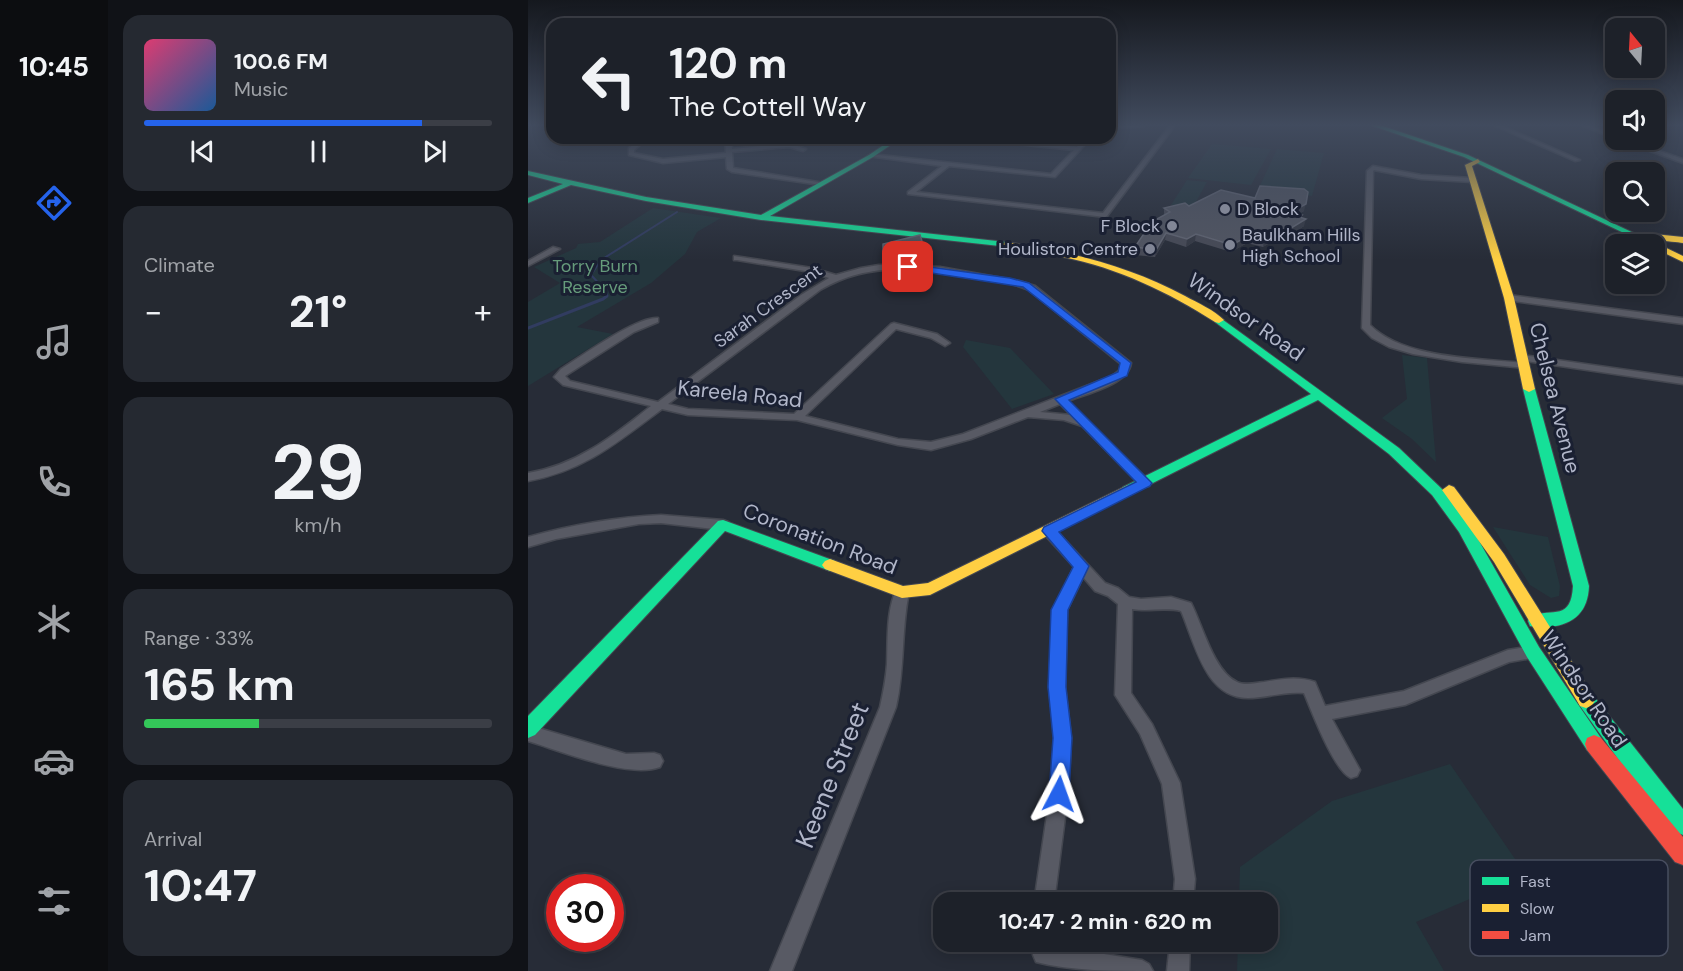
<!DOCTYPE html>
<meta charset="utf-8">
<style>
body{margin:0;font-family:"DM Sans",sans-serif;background:#252931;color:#f1f3f6;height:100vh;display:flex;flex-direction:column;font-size:22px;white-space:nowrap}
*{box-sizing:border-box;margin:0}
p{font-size:20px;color:#a0a3a8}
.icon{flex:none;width:33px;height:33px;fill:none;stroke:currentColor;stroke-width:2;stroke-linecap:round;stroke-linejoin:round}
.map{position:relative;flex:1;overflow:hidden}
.sheet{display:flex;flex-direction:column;gap:15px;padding:15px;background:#101217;width:420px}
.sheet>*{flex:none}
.top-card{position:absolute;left:18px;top:18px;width:570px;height:126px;border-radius:18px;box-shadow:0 3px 15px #0003,0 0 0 2px #3b3e46;background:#1d2129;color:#f1f3f6;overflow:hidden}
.needle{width:39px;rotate:342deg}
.controls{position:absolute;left:1077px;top:18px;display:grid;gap:12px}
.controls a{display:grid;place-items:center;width:60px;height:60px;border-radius:12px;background:#1d2129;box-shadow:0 3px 15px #0003,0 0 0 2px #3b3e46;font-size:30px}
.speed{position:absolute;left:18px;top:874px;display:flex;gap:12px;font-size:30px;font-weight:700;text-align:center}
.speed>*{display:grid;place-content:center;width:78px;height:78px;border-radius:50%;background:#1d2129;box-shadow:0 3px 15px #0003,0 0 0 2px #3b3e46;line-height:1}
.speed .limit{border:9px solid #d22;background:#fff;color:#111}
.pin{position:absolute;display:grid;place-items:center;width:51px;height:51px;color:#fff;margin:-26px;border-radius:12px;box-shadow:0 3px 9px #0006}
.me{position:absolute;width:66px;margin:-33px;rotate:4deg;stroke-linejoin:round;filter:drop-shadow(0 0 4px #0008)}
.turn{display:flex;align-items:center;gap:21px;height:126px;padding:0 24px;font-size:27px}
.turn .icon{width:78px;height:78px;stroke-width:2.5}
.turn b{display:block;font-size:42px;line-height:51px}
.big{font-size:45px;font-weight:700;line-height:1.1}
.sheet .widget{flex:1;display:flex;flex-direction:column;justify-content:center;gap:9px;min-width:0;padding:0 21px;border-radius:18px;background:#252931}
.sheet .dial{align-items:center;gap:0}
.dial b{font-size:78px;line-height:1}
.song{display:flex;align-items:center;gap:18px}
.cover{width:72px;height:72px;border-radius:9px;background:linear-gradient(135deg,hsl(340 70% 55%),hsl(210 70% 35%))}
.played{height:6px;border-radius:3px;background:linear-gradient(90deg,#2563eb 80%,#3b3e46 80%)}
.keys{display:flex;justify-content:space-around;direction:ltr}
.heat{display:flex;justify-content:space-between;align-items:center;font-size:33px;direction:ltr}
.charge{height:9px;border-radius:4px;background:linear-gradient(90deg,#34c759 33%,#3b3e46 0)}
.trip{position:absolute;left:405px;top:892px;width:345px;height:60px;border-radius:18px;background:#1d2129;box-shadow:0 3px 15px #0003,0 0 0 2px #3b3e46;font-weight:700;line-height:60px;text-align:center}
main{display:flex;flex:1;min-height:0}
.tabs{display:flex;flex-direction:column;width:108px;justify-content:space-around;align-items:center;background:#0c0d10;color:#a0a3a8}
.tabs .icon{width:42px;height:42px}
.tabs .current{color:#2563eb}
.tabs b{font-size:27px;color:#f1f3f6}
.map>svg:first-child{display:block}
.green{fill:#24363d}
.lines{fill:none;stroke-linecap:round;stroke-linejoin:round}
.stream-far1{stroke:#313c60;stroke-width:2}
.stream{stroke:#313c60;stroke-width:3}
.street-casing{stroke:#444750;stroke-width:3}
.fast-casing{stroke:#444750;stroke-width:2}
.slow-casing{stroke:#444750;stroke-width:2}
.jam-casing{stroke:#444750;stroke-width:2}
.street{fill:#585a64;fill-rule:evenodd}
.fast{fill:#16e098;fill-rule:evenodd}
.slow{fill:#ffcf43;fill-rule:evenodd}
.jam{fill:#f24e42;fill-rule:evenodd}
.wall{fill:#474a56}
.shaded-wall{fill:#353944}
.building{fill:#525662;stroke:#616572;stroke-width:1.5}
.route{fill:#2563eb;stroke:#184099;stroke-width:1.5}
.poi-dot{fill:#818696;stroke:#1a2032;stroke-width:2}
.labels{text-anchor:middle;stroke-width:6;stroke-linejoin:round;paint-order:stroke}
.far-poi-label{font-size:18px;fill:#b1b6c9;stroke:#1a2032;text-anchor:start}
.far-park-label{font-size:18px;fill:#669b7b;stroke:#1a2032}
.far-street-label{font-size:18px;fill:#b1b6c9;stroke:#1a2032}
.street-label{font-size:21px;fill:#b1b6c9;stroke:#1a2032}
.near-street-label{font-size:26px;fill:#b1b6c9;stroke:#1a2032}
.key{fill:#1a2032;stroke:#474d5f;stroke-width:1.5}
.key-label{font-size:16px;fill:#b1b6c9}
</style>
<main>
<nav class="tabs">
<b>10:45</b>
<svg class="icon current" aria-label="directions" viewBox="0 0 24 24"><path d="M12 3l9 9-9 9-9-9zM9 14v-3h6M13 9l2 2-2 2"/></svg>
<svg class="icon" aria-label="music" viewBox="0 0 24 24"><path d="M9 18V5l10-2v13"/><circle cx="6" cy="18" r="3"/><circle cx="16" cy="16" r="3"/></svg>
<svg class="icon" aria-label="phone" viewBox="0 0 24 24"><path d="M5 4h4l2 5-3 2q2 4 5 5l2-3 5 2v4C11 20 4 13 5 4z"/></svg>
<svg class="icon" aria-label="climate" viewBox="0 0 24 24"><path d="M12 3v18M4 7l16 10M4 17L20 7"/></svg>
<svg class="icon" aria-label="car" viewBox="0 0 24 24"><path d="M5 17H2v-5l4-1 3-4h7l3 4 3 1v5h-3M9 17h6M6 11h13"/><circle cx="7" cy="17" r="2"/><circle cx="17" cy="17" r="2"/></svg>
<svg class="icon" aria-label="filters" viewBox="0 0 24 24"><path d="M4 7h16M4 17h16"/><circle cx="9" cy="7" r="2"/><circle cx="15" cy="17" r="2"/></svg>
</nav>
<section class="sheet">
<div class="widget">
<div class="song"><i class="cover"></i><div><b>100.6 FM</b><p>Music</p></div></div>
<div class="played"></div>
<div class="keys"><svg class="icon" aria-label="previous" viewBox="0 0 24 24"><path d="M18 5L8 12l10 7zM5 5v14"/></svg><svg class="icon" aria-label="pause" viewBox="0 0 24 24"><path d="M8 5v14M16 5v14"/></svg><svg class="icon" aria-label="next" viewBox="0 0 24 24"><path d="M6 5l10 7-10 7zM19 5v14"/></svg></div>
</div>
<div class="widget"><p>Climate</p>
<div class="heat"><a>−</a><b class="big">21°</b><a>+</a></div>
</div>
<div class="widget dial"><b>29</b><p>km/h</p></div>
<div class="widget"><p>Range · 33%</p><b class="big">165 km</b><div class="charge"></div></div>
<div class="widget"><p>Arrival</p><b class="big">10:47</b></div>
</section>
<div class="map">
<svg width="1155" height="971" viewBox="0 0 1155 971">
<rect width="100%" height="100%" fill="#272c37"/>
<g class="green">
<path d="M 684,144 L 685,144 L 743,149 L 723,185 L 660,178 Z"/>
<path d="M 749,149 L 796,153 L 784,196 L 730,190 Z"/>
<path d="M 659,180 L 679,182 L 665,207 L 643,205 Z"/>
<path d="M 125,208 L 193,218 L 169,232 L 157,254 L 123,283 L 49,327 L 85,334 L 0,386 L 0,302 L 32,283 L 6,267 L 48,248 L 50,244 L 72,242 Z"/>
<path d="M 438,340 L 482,348 L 526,394 L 484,409 L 435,347 Z"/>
<path d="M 874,355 L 899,358 L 908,462 L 884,439 L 854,418 L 879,399 Z"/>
<path d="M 965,527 L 1020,537 L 1032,586 L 1031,596 L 1023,598 L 1002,585 Z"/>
<path d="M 922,764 L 998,875 L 888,922 L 916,971 L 709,971 L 710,942 L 740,942 L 740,903 L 711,903 L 712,867 L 804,801 Z"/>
</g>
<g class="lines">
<path class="stream-far1" d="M 76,289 L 63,275 L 73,260 L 149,212"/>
<path class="stream" d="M 0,328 L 75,299 L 79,296 L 78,293"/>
<g class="street-casing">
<g id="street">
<path d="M 618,124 L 616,126 L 582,129 L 582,125 Z"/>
<path d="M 643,124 L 648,124 L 579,216 L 577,217 L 380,194 L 380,192 L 414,166 L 340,156 L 343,154 L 523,174 L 546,150 L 439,139 L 449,138 L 549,147 L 557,138 L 563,138 L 527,177 L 421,166 L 388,192 L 575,213 Z"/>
<path d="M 963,124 L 970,124 L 1052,160 L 1047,161 Z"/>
<path d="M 1051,124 L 1059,124 L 1088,135 L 1088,139 Z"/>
<path d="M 69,138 L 50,142 L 47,140 Z"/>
<path d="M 114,138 L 120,138 L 106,150 L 106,153 L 135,159 L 198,153 L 197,138 L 203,138 L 204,149 L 261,143 L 278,149 L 275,151 L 261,147 L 204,152 L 205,168 L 296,183 L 293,185 L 204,172 L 199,169 L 198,157 L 135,163 L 101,155 L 101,148 Z"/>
<path d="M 1092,140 L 1099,140 L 1155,159 L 1155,163 Z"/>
<path d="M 845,166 L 893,175 L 944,178 L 947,180 L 944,182 L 893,179 L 846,170 L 845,171 L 842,325 C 876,359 949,358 995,363 L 1000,366 L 998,368 L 934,362 L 885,354 L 861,347 L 844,338 L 834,328 L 839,171 Z"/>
<path d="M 25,247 L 32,249 L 0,266 L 0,261 Z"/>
<path d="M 206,256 L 284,268 L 308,275 L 333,268 L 351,265 L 412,267 L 491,281 L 507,286 L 603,363 C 601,384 558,394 540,401 L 623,483 L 621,486 L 613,486 L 554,426 L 536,420 L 500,417 L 443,439 L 403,450 L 370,445 L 269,420 L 160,415 L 134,409 C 90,442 56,471 0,481 L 0,473 C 49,465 85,436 123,406 L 35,385 L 26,377 L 33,369 C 52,357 109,316 130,318 L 130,322 L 106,332 L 37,376 L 42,381 L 130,402 L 273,295 L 301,278 L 283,272 L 209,260 L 206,260 ZM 371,269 C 413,271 461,274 501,290 L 593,364 L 592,370 L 584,376 L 435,434 L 403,442 L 370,439 L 277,416 L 368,329 L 403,338 L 417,346 L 422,343 L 409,334 L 366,323 L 363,324 L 266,414 L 160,409 L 140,404 L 292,290 C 318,275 341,270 371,269 ZM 532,404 L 543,415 L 512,412 Z"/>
<path d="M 981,295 L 1155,318 L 1155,324 L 978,300 L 977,298 Z"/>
<path d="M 994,355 L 1155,378 L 1155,384 L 991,360 L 989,358 Z"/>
<path d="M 133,515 L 195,520 L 200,522 L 201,525 L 200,528 L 195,530 L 133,523 L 111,524 L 28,539 L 0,547 L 0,537 C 43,525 89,517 133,515 Z"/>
<path d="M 521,526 L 526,528 L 577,583 L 590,588 L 601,597 L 613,599 L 643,597 L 663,603 C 674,624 686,672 709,682 C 717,686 727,683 736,682 C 753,679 770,676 787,682 L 797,706 L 876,691 L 980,650 L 1005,646 L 1010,647 L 1013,652 L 1010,657 L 981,662 L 877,705 L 804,719 L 832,770 L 829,776 L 823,778 C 806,771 784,712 776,693 C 756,691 739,698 720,698 C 677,698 667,643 653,611 C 637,607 620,612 604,609 L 603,693 L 624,724 L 652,783 L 667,879 L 665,903 L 645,903 L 647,879 L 634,784 L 612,734 L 587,695 L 590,604 L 580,596 L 567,591 L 555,577 L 539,610 L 537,687 L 543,738 L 540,794 L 526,903 L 506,903 L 522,794 L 527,738 L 521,687 L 525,610 L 546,567 L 516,534 L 515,531 L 516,528 Z"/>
<path d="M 374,587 L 379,588 L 381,592 C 373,630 377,669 368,707 L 264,971 L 242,971 L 352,707 C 355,693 358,679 359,664 C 360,640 358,610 369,588 Z"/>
<path d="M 0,725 L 98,754 L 126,753 L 132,755 L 135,761 L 132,767 C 101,779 33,751 0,741 Z"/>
<path d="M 505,942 L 525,942 L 525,946 L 614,960 L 621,964 L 625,971 C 587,971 543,971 508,962 L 505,955 Z"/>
<path d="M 642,942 L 662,942 L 661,971 L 639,971 Z"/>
</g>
</g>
<g class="fast-casing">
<g id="fast">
<path d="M 839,124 L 849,124 L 940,155 L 1129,244 L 1126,246 L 1119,244 L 936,157 Z"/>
<path d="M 366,138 L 373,138 L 345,157 L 242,216 L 478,242 L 481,243 L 481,247 L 233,220 L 118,201 L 43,185 L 0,203 L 0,198 L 35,184 L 0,175 L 0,171 L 118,197 L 233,215 L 341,155 Z"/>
<path d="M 691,317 L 871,448 L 914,489 L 942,525 L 1011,647 L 1073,738 L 1075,744 L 1073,750 L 1066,753 L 1059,750 L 999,657 L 931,532 L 904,495 L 861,454 L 790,400 L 605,493 L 595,493 L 593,490 L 595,487 L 783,394 L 687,322 L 687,318 Z"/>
<path d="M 1001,386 L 1007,389 L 1061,586 C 1060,611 1047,624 1022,627 C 1015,627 1009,628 1002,626 L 1000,621 L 1002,616 C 1026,608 1043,621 1045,586 L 995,389 Z"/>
<path d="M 195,520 L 307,561 L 310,565 L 307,569 L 302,571 L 197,531 L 7,735 L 0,738 L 0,716 L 190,521 Z"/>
<path d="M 1058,692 L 1064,694 L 1155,809 L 1155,835 L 1148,832 L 1090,759 L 1052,706 L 1049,700 L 1052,694 Z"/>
</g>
</g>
<g class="slow-casing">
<g id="slow">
<path d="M 950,159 L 952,162 L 944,166 L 986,298 L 1007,389 L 1001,392 L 995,389 L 976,298 L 937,165 Z"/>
<path d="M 1126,234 L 1155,237 L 1155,243 C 1145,241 1110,240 1105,237 L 1109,235 Z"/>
<path d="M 478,242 C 541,251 601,266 657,296 C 670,303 686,310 696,320 L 691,323 L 687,322 C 640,292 590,268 535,257 C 515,252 495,251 475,247 L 475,243 Z"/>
<path d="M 1126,242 L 1155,256 L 1155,262 L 1126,248 L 1126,244 L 1122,244 Z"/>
<path d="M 600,485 L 607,490 L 605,493 L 402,595 L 374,598 L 297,569 L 294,565 L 297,561 L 302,559 L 375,586 L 400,583 Z"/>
<path d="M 921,485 L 926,487 L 976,554 L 1064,694 L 1067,700 L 1064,706 L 1058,708 L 1052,706 L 966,562 L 914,490 Z"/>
</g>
</g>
<g class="jam-casing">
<path id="jam" d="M 1066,735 L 1073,738 L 1155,837 L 1155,865 L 1147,862 L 1059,750 L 1057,744 L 1059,738 Z"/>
</g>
<use href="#street" class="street"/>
<use href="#fast" class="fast"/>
<use href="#slow" class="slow"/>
<use href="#jam" class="jam"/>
</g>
<path class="wall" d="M 661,206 L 776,211 L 770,214 L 774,215 L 773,218 L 776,226 L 753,241 L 748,239 L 735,247 L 719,243 L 703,252 L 667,241 L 658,247 L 637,240 L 627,257 L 607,255 L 607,247 L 619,233 L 618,232 L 618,225 L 636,215 L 636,208 Z"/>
<g class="shaded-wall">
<path d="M 779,199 L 776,211 L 761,219 L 763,212 Z"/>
<path d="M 774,215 L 772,222 L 778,219 L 776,226 L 753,241 L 755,233 Z"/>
<path d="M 749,232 L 748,239 L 735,247 L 736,240 Z"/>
<path d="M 638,233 L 637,240 L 627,257 L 628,250 Z"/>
<path d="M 668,234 L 667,241 L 658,247 L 659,239 Z"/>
<path d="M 720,236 L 719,243 L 703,252 L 704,245 Z"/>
<path d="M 394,241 L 396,248 L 384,253 L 384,256 L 357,258 L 355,251 L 380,247 Z"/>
</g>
<g class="building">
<path d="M 732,186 L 776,189 L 780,192 L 778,204 L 763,212 L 774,215 L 771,217 L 778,219 L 755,233 L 749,232 L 736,240 L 720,236 L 704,245 L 668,234 L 659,239 L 638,233 L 628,250 L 607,247 L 615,235 L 626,229 L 618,225 L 642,212 L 636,208 L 657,203 L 661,206 L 693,190 L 727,198 Z"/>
<path d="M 392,235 L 394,241 L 380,247 L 383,248 L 355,251 L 355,244 Z"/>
</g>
<linearGradient id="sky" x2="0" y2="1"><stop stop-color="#15181e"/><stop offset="0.48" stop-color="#414b5e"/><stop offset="1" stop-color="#414b5e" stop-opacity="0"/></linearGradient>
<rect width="1155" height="260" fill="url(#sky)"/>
<path class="route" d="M 380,264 L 482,278 L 501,283 L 603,363 L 599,376 L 541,400 L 624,483 L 622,486 L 531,532 L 561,566 L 540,610 L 538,687 L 544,738 L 541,794 L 538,801 L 531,804 L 524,801 L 521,794 L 525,738 L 520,687 L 523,610 L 545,567 L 514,531 L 516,527 L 608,482 L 527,399 L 590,372 L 592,363 L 495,287 L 377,269 L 375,267 Z"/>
<g class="poi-dot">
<circle cx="697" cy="209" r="6"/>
<circle cx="644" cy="226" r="6"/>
<circle cx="702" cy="245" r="6"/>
<circle cx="622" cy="249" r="6"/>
</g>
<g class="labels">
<g class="far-poi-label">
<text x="709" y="215">D Block</text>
<text x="632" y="232" text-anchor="end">F Block</text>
<text x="714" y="241">Baulkham Hills<tspan x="714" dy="21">High School</tspan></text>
<text x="610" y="255" text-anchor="end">Houliston Centre</text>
</g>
<g class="far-park-label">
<text x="67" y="272">Torry Burn<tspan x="67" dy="21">Reserve</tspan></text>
</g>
<g class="far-street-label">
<text transform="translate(240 306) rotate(-36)" y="6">Sarah Crescent</text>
</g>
<g class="street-label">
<text transform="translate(718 317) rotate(35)" y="7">Windsor Road</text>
<text transform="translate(212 394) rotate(6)" y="7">Kareela Road</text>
<text transform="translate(1027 398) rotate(76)" y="7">Chelsea Avenue</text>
<text transform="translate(292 539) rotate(21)" y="7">Coronation Road</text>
<text transform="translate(1056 689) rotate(56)" y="7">Windsor Road</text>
</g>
<g class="near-street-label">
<text transform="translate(304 775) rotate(-68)" y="9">Keene Street</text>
</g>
</g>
<rect x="942" y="860" width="198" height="96" rx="9" class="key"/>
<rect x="954" y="877" width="27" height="8" fill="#16e098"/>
<rect x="954" y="904" width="27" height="8" fill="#ffcf43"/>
<rect x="954" y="931" width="27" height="8" fill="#f24e42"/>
<g class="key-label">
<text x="992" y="887">Fast</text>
<text x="992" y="914">Slow</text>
<text x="992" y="941">Jam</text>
</g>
</svg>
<div class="controls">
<a><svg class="needle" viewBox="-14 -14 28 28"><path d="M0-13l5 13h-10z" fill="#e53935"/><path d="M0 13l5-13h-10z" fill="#a0a3a8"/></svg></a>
<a><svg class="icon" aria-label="sound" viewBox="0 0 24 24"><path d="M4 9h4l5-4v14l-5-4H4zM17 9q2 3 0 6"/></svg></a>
<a><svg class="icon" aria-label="search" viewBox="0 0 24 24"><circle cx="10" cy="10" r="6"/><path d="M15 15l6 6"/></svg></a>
<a><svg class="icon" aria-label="layers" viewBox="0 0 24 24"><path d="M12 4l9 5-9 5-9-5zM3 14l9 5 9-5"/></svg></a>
</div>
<div class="speed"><div class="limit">30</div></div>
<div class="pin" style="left:380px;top:267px;background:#d93025"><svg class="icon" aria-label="arrive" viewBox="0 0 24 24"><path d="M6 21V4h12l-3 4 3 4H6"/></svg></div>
<svg class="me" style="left:531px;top:794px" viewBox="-20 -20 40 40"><path d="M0-17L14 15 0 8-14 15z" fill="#2563eb" stroke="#fff" stroke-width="4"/></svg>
<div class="trip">10:47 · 2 min · 620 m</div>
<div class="top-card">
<div class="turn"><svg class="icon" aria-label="left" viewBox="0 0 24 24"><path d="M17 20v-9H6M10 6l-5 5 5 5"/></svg><div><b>120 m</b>The Cottell Way</div></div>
</div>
</div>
</main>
